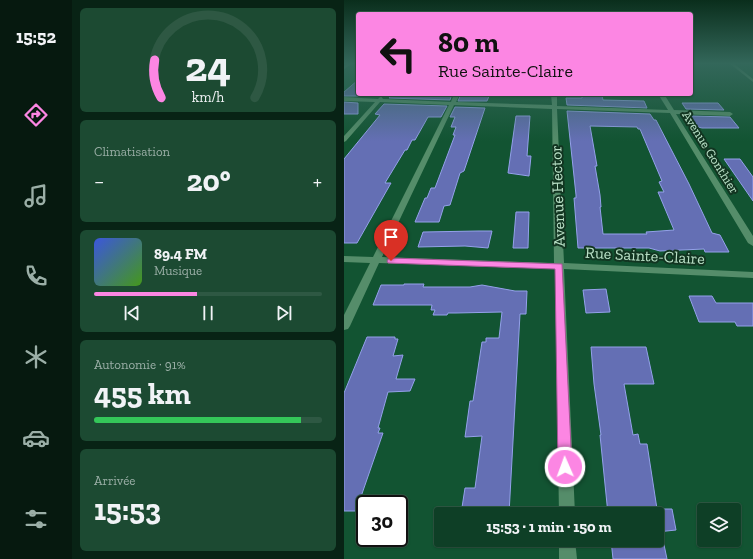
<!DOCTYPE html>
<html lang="fr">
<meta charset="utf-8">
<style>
body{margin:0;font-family:"Zilla Slab",serif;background:#1c4a32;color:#f1f3f6;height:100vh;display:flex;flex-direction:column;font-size:15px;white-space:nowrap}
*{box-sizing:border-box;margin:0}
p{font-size:13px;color:#9bafa7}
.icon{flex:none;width:22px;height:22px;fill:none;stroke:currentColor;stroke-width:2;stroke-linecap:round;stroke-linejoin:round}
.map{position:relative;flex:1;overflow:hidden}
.panel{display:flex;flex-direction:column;gap:8px;padding:8px;background:#082315;width:272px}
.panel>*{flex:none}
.top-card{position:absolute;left:12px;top:12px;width:337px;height:84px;border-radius:4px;box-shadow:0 1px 3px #0004,0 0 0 1px #2e5843;background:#fc86e3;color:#111;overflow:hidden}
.controls{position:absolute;left:353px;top:503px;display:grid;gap:8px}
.controls a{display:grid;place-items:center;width:44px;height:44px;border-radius:4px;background:#0e3f26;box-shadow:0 1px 3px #0004,0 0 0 1px #2e5843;font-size:20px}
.speed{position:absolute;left:12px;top:495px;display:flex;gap:8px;font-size:20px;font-weight:700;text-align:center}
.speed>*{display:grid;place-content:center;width:52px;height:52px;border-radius:50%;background:#0e3f26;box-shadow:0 1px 3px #0004,0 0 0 1px #2e5843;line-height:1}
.speed .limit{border:2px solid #111;border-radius:6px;background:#fff;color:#111}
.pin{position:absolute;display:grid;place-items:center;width:34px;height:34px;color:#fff;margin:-41px -17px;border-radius:50% 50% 50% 0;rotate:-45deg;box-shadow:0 0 4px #0007}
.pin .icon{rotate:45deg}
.me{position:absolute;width:44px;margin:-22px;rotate:358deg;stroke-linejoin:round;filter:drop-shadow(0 0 3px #0008)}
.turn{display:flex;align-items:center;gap:14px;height:84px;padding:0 16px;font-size:18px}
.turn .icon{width:52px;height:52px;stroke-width:2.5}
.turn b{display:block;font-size:28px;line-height:34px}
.big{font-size:30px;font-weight:800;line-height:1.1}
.panel .widget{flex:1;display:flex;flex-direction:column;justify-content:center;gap:6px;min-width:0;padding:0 14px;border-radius:6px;background:#1c4a32}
.panel .dial{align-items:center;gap:0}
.dial svg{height:104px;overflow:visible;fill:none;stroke:#2e5843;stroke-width:7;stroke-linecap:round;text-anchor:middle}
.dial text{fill:#f1f3f6;stroke:none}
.song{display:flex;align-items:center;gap:12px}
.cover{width:48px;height:48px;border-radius:6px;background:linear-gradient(135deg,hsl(230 70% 55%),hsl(100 70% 35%))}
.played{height:4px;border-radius:2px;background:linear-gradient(90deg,#fc86e3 45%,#2e5843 45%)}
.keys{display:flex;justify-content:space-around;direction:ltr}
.heat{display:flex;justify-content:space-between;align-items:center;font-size:22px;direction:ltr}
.charge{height:6px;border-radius:3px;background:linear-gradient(90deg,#34c759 91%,#2e5843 0)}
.trip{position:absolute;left:90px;top:507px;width:230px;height:40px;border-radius:4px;background:#0e3f26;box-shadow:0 1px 3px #0004,0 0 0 1px #2e5843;font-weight:800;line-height:40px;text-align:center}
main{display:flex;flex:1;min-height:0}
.tabs{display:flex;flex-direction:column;width:72px;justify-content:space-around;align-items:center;background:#06190f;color:#9bafa7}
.tabs .icon{width:28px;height:28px}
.tabs .current{color:#fc86e3}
.tabs b{font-size:18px;color:#f1f3f6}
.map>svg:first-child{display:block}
.built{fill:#135f39}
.building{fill:#646fb4;stroke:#94a1ea;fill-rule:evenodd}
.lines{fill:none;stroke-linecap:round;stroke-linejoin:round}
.minor{fill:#558d6a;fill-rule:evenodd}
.route{fill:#fc86e3;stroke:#a45794}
.labels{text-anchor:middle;stroke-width:4;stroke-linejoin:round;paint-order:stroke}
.far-street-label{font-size:13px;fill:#bbe2c8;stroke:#123521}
.street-label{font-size:16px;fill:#bbe2c8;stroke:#123521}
</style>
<main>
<nav class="tabs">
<b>15:52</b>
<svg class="icon current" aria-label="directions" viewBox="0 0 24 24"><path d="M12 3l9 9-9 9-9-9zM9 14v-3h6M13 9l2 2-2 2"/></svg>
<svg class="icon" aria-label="music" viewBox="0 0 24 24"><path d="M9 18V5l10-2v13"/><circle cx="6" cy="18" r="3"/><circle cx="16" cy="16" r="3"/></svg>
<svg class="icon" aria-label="phone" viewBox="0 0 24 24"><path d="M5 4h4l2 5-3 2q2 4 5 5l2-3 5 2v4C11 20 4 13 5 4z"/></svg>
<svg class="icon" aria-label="climate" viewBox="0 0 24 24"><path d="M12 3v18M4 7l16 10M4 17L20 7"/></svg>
<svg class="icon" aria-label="car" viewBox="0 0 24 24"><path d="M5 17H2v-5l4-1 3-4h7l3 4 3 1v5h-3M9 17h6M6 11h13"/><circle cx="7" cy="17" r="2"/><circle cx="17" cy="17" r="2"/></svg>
<svg class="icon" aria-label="filters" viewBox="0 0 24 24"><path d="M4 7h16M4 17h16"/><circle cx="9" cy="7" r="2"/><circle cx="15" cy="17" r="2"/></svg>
</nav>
<section class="panel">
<div class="widget dial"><svg viewBox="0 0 100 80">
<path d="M14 69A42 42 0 1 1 86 69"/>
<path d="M14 69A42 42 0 0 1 9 40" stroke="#fc86e3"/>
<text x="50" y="56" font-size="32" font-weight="700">24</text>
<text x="50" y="72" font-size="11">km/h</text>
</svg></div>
<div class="widget"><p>Climatisation</p>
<div class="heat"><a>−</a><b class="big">20°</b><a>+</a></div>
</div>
<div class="widget">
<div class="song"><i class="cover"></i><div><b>89.4 FM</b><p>Musique</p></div></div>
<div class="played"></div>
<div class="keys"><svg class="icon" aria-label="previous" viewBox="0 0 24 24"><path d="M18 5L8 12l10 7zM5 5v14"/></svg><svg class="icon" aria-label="pause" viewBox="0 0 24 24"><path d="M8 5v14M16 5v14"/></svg><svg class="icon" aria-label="next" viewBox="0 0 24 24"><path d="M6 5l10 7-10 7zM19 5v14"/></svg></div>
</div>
<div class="widget"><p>Autonomie · 91%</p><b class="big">455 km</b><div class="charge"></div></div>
<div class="widget"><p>Arrivée</p><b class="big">15:53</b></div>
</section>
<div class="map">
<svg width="409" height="559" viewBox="0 0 409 559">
<rect width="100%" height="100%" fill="#125432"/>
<g class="built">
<path d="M 7,63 L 14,63 L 14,94 L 40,94 L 34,101 L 0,99 L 0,68 Z"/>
<path d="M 390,63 L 409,63 L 409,79 Z"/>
</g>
<g class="building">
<path d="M 14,80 L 14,96 L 0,96 L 0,92 Z"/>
<path d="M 49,94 L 108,94 L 106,100 L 45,98 Z"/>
<path d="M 117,94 L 146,94 L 143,101 L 114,101 Z"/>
<path d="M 238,96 L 258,96 L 259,100 L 300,101 L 303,108 L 223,105 L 222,98 L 238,98 Z"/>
<path d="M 0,102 L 14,103 L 14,114 L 0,114 Z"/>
<path d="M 338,103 L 374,103 L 380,110 L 342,109 Z"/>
<path d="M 40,104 L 103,106 L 97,117 L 84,117 L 71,140 L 68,140 L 63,150 L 61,150 L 41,183 L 47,183 L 13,243 L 0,243 L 0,159 L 36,115 L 31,114 Z"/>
<path d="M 111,107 L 141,108 L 120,171 L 116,173 L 106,205 L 100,206 L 95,222 L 71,222 L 81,198 L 83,198 L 87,188 L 91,188 L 111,135 L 109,135 L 112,127 L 107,127 L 111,117 L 106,117 Z"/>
<path d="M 223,111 L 306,114 L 310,120 L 312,120 L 345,184 L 368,233 L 376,235 L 385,252 L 361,252 L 360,249 L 316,251 L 305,248 L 234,248 L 230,198 L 232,198 L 232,195 ZM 246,126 L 293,127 L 294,129 L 296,129 L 318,181 L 315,182 L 320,192 L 314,192 L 330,230 L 302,232 L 303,234 L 259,234 L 256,207 L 257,207 L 256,195 L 251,166 L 253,166 Z"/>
<path d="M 172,116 L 186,116 L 183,156 L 187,156 L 185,176 L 164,173 Z"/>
<path d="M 347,116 L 386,117 L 395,128 L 358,128 L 354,127 Z"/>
<path d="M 380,159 L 396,159 L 409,177 L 409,201 Z"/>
<path d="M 172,212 L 185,212 L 184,248 L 169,248 Z"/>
<path d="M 134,231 L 148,231 L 144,248 L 121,246 L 74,247 L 79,232 Z"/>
<path d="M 60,284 L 80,284 L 79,287 L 126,287 L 138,285 L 171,291 L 183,291 L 182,314 L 176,314 L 165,514 L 117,514 L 121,488 L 131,488 L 138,436 L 121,437 L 126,401 L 129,401 L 138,342 L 142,342 L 142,338 L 155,338 L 158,312 L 112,313 L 104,313 L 103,315 L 89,315 L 91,310 L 87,310 L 88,305 L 29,305 L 37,285 L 60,285 Z"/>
<path d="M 262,289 L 266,312 L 242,313 L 239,290 Z"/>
<path d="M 345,296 L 368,296 L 372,303 L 409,303 L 409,326 L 393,326 L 391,322 L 355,322 Z"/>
<path d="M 23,337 L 51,337 L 51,339 L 54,339 L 49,356 L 59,355 L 52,379 L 71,379 L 66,391 L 44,392 L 34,428 L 36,428 L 34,433 L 39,433 L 12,511 L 0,511 L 0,393 Z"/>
<path d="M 247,347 L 302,347 L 310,384 L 280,384 L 289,435 L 294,434 L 296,444 L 303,444 L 313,509 L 328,509 L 332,530 L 313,532 L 313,514 L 264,514 L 256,435 L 257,435 L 250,384 Z"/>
<path d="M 267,540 L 319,540 L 323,559 L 269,559 Z"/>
</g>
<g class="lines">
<g class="minor">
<path d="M 5,63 L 9,63 L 0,69 L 0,66 Z"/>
<path d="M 385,63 L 389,63 L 409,79 L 409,82 Z"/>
<path d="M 110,94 L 116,94 L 112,102 L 208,105 L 207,94 L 213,94 L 213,106 L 324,110 L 314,94 L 320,94 L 330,110 L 386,112 L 389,114 L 386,116 L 332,114 L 409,236 L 409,246 L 404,243 L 326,113 L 213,109 L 220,263 L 409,272 L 409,278 L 220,269 L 231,514 L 215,514 L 211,269 L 35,263 L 6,326 L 4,329 L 0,330 L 0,315 L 26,263 L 0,262 L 0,256 L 29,257 L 105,105 L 36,102 L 2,141 L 0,142 L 0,136 L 31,102 L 0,101 L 0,97 L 34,99 L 37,96 L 39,99 L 107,102 ZM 110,105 L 208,109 L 210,263 L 38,257 Z"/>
<path d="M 215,540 L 231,540 L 233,559 L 215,559 Z"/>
</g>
</g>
<linearGradient id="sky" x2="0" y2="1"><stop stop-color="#0a2e1c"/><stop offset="0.45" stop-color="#33675a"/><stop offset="1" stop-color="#33675a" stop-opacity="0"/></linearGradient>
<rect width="409" height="141" fill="url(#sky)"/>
<path class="route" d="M 47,258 L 218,264 L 228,467 L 226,472 L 221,474 L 216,472 L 214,467 L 211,269 L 44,263 L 43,261 L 44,259 Z"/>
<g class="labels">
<g class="far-street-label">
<text transform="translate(367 152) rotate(58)" y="5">Avenue Gonthier</text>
</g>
<g class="street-label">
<text transform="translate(213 196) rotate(-92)" y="6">Avenue Hector</text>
<text transform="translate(301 255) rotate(3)" y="6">Rue Sainte-Claire</text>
</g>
</g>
</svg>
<div class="controls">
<a><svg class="icon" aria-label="layers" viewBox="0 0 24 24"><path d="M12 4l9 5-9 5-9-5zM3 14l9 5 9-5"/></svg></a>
</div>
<div class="speed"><div class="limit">30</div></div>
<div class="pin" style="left:47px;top:261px;background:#d93025"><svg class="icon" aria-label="arrive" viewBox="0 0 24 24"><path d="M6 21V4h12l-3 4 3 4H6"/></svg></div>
<svg class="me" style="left:221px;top:467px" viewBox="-20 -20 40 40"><circle r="17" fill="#fc86e3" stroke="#fff" stroke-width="3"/><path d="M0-11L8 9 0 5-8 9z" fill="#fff"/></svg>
<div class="trip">15:53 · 1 min · 150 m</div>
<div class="top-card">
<div class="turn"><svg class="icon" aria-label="left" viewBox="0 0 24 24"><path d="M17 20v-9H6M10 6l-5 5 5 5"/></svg><div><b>80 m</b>Rue Sainte-Claire</div></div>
</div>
</div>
</main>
